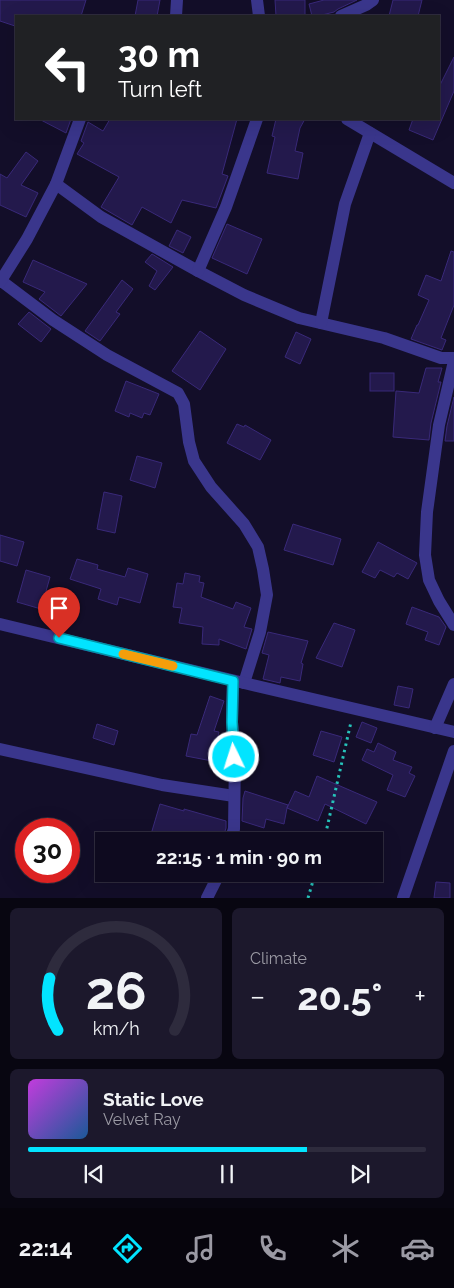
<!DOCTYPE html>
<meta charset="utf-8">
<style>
body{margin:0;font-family:Raleway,sans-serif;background:#1c182c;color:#f1f3f6;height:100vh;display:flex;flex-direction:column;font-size:19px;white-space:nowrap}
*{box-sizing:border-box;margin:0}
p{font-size:16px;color:#9b9aa4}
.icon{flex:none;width:28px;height:28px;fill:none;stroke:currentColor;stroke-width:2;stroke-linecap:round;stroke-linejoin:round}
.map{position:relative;height:898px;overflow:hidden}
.sheet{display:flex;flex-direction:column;gap:10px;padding:10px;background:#080611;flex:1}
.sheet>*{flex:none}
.guide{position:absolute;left:15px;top:15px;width:425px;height:105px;border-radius:0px;box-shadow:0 5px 20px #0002,0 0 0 1px #2e2b3d;background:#202124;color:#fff;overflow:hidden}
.speed{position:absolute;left:15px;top:818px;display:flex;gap:10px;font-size:25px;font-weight:700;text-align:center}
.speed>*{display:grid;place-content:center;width:65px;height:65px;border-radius:50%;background:#0e0a1f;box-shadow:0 5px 20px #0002,0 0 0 1px #2e2b3d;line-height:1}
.speed .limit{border:8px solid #d22;background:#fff;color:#111}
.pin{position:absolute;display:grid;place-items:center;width:42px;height:42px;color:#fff;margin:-51px -21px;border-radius:50% 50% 50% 0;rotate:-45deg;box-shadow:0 0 5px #0007}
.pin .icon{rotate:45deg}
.me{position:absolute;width:55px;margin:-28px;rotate:356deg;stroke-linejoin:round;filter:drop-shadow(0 0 4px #0008)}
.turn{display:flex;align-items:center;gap:18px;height:105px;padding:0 20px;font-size:22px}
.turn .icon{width:65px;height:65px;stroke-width:2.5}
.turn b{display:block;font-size:35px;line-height:42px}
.big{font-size:38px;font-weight:700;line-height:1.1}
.sheet .tile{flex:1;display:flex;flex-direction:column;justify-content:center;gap:8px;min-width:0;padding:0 18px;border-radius:8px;background:#1c182c}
.sheet .dial{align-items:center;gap:0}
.dial svg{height:130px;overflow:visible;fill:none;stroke:#2e2b3d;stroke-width:7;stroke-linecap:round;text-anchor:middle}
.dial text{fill:#f1f3f6;stroke:none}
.song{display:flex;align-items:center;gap:15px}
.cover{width:60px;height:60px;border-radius:8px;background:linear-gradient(135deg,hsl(290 70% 55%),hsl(210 70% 35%))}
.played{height:5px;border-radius:2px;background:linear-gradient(90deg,#02e4ff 70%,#2e2b3d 70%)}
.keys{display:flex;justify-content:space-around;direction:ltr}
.heat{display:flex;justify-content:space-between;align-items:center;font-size:28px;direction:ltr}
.sheet .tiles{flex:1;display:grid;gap:10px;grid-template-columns:1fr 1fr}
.tile:last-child{grid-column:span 2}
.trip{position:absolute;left:95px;top:832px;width:288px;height:50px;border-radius:0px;background:#0e0a1f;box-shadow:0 5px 20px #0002,0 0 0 1px #2e2b3d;font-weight:700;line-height:50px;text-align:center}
.menu{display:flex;height:80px;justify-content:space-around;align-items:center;background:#06040c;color:#9b9aa4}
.menu .icon{width:35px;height:35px}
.menu .selected{color:#02e4ff}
.menu b{font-size:22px;color:#f1f3f6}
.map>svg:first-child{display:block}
.building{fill:#23194c;stroke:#392979}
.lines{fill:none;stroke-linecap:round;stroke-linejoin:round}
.path{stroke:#26c3ba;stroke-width:3;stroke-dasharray:2.5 4;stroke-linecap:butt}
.minor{stroke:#3a368c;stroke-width:12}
.route-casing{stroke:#0194a6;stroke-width:12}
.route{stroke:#02e4ff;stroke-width:9}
.slow{stroke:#f59e0b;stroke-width:9}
</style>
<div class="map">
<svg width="454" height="898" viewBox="0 0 454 898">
<rect width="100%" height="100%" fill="#130e29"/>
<g class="building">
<path d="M 0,0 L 86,0 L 81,16 L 16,16 L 15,26 L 0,21 Z"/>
<path d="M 138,0 L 160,0 L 157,16 L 135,16 Z"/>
<path d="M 275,0 L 305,0 L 305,15 L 276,16 Z"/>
<path d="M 324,0 L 357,0 L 338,9 L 334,12 L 318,16 L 312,16 L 309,4 Z"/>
<path d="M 393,0 L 422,0 L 418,16 L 389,16 Z"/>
<path d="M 454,57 L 454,91 L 433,140 L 409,130 L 413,119 L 439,119 L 439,87 Z"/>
<path d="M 39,119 L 71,119 L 66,133 Z"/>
<path d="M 110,119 L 237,119 L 222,174 L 228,176 L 216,208 L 182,200 L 171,223 L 142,207 L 132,225 L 101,207 L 119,177 L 77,154 L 84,143 L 81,141 L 88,122 L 103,131 Z"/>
<path d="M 276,119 L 305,119 L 300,128 L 295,151 L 303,153 L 298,179 L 267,173 L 275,137 L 272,136 Z"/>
<path d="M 26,152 L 38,161 L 21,185 L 38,193 L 26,217 L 0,205 L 0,174 L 7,178 Z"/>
<path d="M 227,224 L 262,239 L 247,274 L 212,258 Z"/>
<path d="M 177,230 L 191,237 L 183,253 L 169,246 Z"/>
<path d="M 451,251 L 454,252 L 454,305 L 441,338 L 446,340 L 442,350 L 411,339 L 417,325 L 418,325 L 429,300 L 418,295 L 426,275 L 441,281 Z"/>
<path d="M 152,254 L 173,267 L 155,290 L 149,286 L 157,271 L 145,262 Z"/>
<path d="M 33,260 L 87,284 L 61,316 L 39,299 L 45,292 L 23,282 Z"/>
<path d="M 122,280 L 133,289 L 116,312 L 120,314 L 100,341 L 85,331 Z"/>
<path d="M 29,312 L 51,329 L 41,342 L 18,324 Z"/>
<path d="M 200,331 L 226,349 L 200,390 L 172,371 Z"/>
<path d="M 296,332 L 311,339 L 300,364 L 285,357 Z"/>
<path d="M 426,368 L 442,368 L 438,382 L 441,382 L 431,423 L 429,440 L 393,437 L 396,391 L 419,393 Z"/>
<rect x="370" y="373" width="24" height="18"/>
<path d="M 126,381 L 159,394 L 150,415 L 144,413 L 142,418 L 130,413 L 129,417 L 115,411 Z"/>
<path d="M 454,397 L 454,441 L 445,441 L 447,426 Z"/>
<path d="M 237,424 L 244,427 L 245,425 L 271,440 L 260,460 L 227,443 Z"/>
<path d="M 137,456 L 162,463 L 155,488 L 130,480 Z"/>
<path d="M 104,492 L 122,496 L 115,533 L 97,529 Z"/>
<path d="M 293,524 L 341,539 L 333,565 L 284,550 Z"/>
<path d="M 0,535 L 24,542 L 17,566 L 0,561 Z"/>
<path d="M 378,542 L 417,563 L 408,579 L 397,573 L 394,577 L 380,570 L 375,578 L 362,572 Z"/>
<path d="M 77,559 L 98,565 L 97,569 L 125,577 L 128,568 L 148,574 L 140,603 L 119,597 L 117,605 L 98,599 L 101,589 L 70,579 Z"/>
<path d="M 26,570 L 50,577 L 41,609 L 17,602 Z"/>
<path d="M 185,573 L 200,576 L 199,582 L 204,583 L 201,597 L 233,609 L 236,602 L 251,608 L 244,627 L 252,629 L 246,649 L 219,639 L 219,645 L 202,644 L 203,627 L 179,623 L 182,608 L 173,607 L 177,583 L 183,584 Z"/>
<path d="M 412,607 L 439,617 L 446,627 L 439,645 L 425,640 L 428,632 L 406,624 Z"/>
<path d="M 334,623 L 355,630 L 342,667 L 316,658 Z"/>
<path d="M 268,632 L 308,641 L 301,663 L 303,664 L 300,681 L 281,677 L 280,683 L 263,679 L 269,655 L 262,653 Z"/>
<path d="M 398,686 L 413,689 L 409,708 L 394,705 Z"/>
<path d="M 210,696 L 224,701 L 214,731 L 219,732 L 212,761 L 186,756 L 191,734 L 197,735 Z"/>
<path d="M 362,722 L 377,728 L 371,743 L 356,737 Z"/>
<path d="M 97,724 L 118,731 L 114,745 L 93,738 Z"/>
<path d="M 321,731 L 342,737 L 334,762 L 313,755 Z"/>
<path d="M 378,743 L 396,752 L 393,760 L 412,767 L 409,773 L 415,776 L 405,797 L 387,790 L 393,775 L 362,760 L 367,749 L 374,752 Z"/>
<path d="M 317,776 L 377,802 L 366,824 L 325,804 L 318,821 L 287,808 L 284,824 L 266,819 L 264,828 L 242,821 L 243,798 L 245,791 L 288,805 L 287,808 L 295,791 L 309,797 Z"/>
<path d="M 160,804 L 184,811 L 184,809 L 226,821 L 226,828 L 222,841 L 149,841 Z"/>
<path d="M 436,882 L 450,883 L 450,898 L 434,898 Z"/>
</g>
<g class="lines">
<g class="path">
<path d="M 324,841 L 351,722"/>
<path d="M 308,898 L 315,874"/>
</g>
<g class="minor">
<path d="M 257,0 L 259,16"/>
<path d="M 176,16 L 177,0"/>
<path d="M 341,16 L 366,5 L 373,0"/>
<path d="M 347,119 L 454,183"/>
<path d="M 56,184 L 101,217 L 198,271 L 244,295 L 299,318 L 384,338 L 441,358 L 454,358"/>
<path d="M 198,271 L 226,207 L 257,119"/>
<path d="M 0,280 L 53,320 L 107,355 L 178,393 L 184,404 L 189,442 L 194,461 L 211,487 L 244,524 L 258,547 L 263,569 L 267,595 L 260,632 L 244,683"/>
<path d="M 0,282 L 27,239 L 56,184 L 80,119"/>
<path d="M 321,323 L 345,204 L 370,133"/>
<path d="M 454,361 L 439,425 L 427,512 L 425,555 L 429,580 L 439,601 L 454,625"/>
<path d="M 0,624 L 244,683 L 454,732"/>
<path d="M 435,728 L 454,684"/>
<path d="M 0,749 L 162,785 L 234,796"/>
<path d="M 230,841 L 234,829 L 235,757 L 232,722 L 233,681"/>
<path d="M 207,898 L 219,874"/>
<path d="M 403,898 L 454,751"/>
</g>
</g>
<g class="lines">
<g class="route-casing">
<path id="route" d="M 59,638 L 233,681 L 232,722 L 234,757"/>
</g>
<use href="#route" class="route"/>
<path class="slow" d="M 123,654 L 173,666"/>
</g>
</svg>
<div class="speed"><div class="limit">30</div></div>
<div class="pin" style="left:59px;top:638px;background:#d93025"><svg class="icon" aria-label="arrive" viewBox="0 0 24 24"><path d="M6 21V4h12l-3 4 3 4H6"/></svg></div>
<svg class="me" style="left:234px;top:757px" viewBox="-20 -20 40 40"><circle r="17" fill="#02e4ff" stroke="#fff" stroke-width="3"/><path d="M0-11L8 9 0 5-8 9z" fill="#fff"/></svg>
<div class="trip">22:15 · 1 min · 90 m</div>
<div class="guide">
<div class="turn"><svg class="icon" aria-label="left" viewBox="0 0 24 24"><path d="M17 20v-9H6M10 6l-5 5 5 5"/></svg><div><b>30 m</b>Turn left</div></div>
</div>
</div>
<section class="sheet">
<div class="tiles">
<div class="tile dial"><svg viewBox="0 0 100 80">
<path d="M14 69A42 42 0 1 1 86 69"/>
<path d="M14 69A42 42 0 0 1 9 37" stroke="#02e4ff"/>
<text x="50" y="56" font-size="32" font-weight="700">26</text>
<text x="50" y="72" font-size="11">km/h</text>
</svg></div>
<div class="tile"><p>Climate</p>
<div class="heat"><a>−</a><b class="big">20.5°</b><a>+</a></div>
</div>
<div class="tile">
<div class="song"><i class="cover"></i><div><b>Static Love</b><p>Velvet Ray</p></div></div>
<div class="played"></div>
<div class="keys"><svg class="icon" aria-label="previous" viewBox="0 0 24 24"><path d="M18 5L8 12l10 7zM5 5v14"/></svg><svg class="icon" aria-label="pause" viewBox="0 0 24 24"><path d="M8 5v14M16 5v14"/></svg><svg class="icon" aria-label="next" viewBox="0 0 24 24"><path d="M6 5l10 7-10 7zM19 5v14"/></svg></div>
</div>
</div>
</section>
<nav class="menu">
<b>22:14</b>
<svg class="icon selected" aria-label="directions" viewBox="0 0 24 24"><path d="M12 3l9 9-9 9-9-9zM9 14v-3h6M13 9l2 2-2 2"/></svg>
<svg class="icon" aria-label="music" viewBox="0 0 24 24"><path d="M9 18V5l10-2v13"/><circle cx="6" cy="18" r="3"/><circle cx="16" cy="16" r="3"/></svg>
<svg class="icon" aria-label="phone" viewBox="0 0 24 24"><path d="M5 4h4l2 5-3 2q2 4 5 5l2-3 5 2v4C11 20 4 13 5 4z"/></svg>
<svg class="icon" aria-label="climate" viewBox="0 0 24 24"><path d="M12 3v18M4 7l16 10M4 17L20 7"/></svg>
<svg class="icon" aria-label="car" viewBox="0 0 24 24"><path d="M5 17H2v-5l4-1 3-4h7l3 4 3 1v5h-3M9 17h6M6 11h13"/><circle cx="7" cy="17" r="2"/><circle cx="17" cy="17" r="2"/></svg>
</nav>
